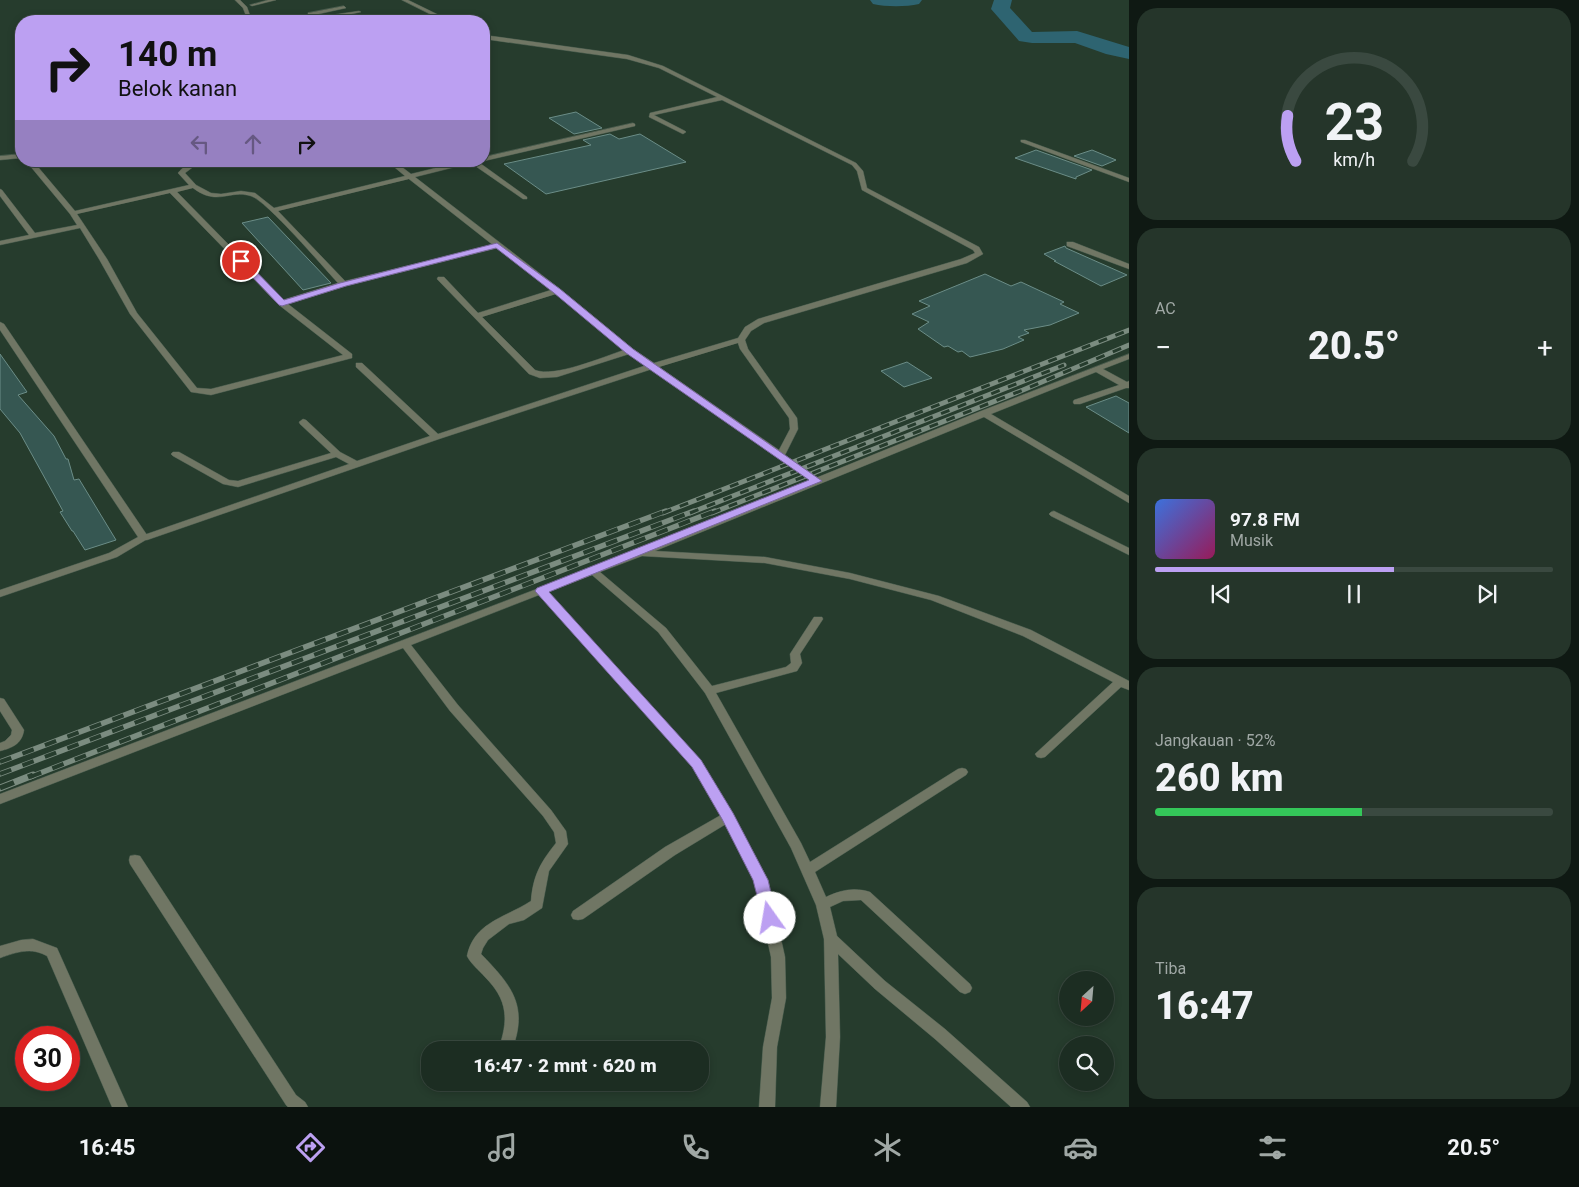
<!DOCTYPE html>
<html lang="id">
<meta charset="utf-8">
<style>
body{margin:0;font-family:Roboto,sans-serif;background:#25352a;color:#f1f3f6;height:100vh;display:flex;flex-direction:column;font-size:19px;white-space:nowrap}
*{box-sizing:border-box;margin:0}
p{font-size:16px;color:#a0a8a5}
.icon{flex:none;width:28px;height:28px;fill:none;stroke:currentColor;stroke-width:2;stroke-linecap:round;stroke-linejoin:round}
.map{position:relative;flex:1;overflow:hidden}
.drawer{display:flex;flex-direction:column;gap:8px;padding:8px;background:#0f1913;width:450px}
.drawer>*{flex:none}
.guide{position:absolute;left:15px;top:15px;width:475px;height:152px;border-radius:20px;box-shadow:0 2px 8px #0003,0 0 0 1px #3a4940;background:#bca0f2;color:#111;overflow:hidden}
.needle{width:32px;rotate:206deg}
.fabs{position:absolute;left:1059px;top:971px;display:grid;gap:10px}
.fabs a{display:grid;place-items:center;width:55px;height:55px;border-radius:50%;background:#1c2d22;box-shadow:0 2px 8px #0003,0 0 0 1px #3a4940;font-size:25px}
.speed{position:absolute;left:15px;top:1026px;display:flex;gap:10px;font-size:25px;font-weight:700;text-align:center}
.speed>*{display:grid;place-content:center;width:65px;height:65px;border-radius:50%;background:#1c2d22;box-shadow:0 2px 8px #0003,0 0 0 1px #3a4940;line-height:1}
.speed .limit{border:8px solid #d22;background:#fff;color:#111}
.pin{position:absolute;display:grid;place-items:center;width:42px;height:42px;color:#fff;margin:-21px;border:2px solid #fff;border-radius:50%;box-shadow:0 1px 5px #0007}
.me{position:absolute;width:55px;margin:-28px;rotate:347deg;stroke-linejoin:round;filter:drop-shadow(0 0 4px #0008)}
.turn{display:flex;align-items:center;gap:18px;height:105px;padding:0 20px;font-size:22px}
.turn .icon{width:65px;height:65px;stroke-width:2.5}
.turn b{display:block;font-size:35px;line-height:42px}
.lanes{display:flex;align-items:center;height:48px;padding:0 20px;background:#0003;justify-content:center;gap:25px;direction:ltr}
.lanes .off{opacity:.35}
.big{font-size:38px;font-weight:800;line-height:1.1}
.drawer .card{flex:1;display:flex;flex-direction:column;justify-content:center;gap:8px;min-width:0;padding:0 18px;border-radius:20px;background:#25352a}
.drawer .dial{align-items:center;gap:0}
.dial svg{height:130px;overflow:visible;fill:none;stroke:#3a4940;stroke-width:7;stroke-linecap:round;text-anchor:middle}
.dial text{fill:#f1f3f6;stroke:none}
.song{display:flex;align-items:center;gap:15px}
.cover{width:60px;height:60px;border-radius:8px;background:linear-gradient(135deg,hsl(220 70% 55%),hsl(330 70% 35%))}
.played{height:5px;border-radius:2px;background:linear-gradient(90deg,#bca0f2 60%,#3a4940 60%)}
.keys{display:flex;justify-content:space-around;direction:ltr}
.heat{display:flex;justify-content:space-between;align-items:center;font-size:28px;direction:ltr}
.charge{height:8px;border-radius:4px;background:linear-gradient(90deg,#34c759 52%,#3a4940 0)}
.trip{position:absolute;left:421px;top:1041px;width:288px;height:50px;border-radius:20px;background:#1c2d22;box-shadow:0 2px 8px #0003,0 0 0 1px #3a4940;font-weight:800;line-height:50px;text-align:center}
.dock{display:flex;height:80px;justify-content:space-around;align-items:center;background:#0b120e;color:#a0a8a5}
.dock .icon{width:35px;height:35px}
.dock .selected{color:#bca0f2}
.dock b{font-size:22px;color:#f1f3f6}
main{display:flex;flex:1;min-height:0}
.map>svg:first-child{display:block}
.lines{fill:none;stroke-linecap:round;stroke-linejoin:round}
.river{fill:#2e6471;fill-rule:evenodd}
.building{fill:#365752;stroke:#6b8d87}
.service-casing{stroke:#465a4c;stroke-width:1}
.minor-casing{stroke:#465a4c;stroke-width:1}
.service{fill:#707664;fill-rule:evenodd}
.minor{fill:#707664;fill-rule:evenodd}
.rail-far2-casing{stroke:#7b8c80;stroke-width:5}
.rail-far1-casing{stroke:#7b8c80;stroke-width:5.5}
.rail-casing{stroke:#7b8c80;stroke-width:7}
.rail-far2{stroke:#263c2d;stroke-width:3;stroke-dasharray:9;stroke-linecap:butt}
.rail-far1{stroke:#263c2d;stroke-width:4;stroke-dasharray:12;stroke-linecap:butt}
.rail{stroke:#263c2d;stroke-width:5;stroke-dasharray:15;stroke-linecap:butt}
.route{fill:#bca0f2;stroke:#7a689d}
</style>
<main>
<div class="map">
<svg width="1129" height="1107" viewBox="0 0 1129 1107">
<rect width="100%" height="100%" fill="#263c2d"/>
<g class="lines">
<g class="river">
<path d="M 870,0 L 922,0 L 919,4 C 906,7 886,7 873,4 Z"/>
<path d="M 994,0 L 1012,0 L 1010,8 L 1032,32 L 1077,31 L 1129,47 L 1129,59 L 1106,54 L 1075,43 L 1032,43 L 1019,41 L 991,9 Z"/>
</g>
</g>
<g class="building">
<path d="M 576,112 L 602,128 L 574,134 L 549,118 Z"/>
<path d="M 610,134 L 619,139 L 640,134 L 686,162 L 546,194 L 504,164 L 591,145 L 583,140 Z"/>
<path d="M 1036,150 L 1092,170 L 1076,177 L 1076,179 L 1015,158 Z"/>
<path d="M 1092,150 L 1116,160 L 1102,166 L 1074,156 Z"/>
<path d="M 268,217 L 331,283 L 303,290 L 242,223 Z"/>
<path d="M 1065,246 L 1066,248 L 1127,275 L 1101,286 L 1054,261 L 1056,261 L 1044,254 Z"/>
<path d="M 985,274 L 1011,286 L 1021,282 L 1064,302 L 1060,304 L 1079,313 L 1050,325 L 1024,330 L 1029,333 L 1018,337 L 1024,340 L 1003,349 L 970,357 L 962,351 L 958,352 L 948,346 L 944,347 L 918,329 L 929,322 L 912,314 L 930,306 L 919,301 Z"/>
<path d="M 0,354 L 27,392 L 18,395 L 54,436 L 66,459 L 68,459 L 74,480 L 79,479 L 116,540 L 85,550 L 73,531 L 72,531 L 60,512 L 63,511 L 20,433 L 0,409 Z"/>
<path d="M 907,362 L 932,378 L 904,387 L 881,371 Z"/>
<path d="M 1116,396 L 1129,403 L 1129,433 L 1086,407 Z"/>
</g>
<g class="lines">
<g class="service-casing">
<g id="service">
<path d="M 268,0 L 276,0 L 252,6 L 250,5 Z"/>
<path d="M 402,0 L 408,0 L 451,21 L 444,21 Z"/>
<path d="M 344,6 L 346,8 L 314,15 L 318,17 L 359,11 L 361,12 L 318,21 L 301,21 L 313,18 L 308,15 L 308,13 Z"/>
<path d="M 484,35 L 628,55 L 663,66 L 856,163 L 863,171 L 867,188 L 979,247 L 983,254 L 967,263 L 764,323 L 751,331 L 745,340 L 748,349 L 797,418 L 798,429 L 785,455 L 820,479 L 822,481 L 820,483 L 814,483 L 652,369 L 439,439 L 147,540 L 141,540 L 139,538 L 141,536 L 349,464 L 336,457 L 238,487 L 223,484 L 173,456 L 171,454 L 173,452 L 179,452 L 229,480 L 238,481 L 331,453 L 300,424 L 299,422 L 303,419 L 306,420 L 340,452 L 357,461 L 430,436 L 356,367 L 356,363 L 362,363 L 438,434 L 647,365 L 629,354 L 557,377 L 540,378 L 529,374 L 437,279 L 438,277 L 444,277 L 478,313 L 551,290 L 497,248 L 346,286 L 288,304 L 352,354 L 352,358 L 211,395 L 191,392 L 130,314 L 99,259 L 80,228 L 0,245 L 0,241 L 29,235 L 0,196 L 0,189 L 2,190 L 35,233 L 77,225 L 70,214 L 26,161 L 33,161 L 75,211 L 189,185 L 178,173 C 187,161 202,161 216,161 L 193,167 L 185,173 L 196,185 L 211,193 L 221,194 L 241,191 L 255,193 L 274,208 L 405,176 L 387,161 L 394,161 L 411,174 L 464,161 L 477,161 L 527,197 L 527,199 L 523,199 L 471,163 L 415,177 L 560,289 L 633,349 L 654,363 L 738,338 L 745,327 L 758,319 L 961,259 L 975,253 L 973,250 L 862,190 L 857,171 L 852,165 L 722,100 L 654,115 L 685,131 L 686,132 L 683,134 L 649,117 L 650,113 L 717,97 L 659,68 L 627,59 L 484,39 ZM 409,179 L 493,245 L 345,281 L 278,211 ZM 193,188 C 218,207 229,189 251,196 C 267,201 323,267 338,283 L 283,300 L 177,192 ZM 170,193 L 279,305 L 343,355 L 211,389 L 197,388 L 137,313 L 107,259 L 77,214 ZM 556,294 L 624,350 C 603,357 554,378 535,370 L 482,317 ZM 738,343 L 740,349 L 789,418 L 790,429 L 779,450 L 659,367 Z"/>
<path d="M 633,123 L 635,124 L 635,126 L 484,161 L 484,157 Z"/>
<path d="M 21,154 L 21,158 L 0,160 L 0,156 Z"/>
</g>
</g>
<g class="minor-casing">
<g id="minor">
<path d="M 235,0 L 240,0 L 247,7 L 252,21 L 248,21 L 243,8 Z"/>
<path d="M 1021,140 L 1025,140 L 1129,178 L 1129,182 L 1021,142 Z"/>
<path d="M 1067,242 L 1073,242 L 1129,264 L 1129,269 L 1067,246 Z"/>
<path d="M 0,322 L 4,324 L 149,538 L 117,557 L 0,597 L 0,590 L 109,553 L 138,537 L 0,330 Z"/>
<path d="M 1129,354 L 1129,359 L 1103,369 L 1127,382 L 1129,381 L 1129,388 L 1126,388 L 1080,404 L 1074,404 L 1073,402 L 1074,400 L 1119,385 L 1096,372 L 991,414 L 1129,496 L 1129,503 L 984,417 L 655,551 L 765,557 L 850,573 L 939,596 L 1031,630 L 1129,681 L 1129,690 L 1121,687 L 1045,757 L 1041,758 L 1037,757 L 1035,754 L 1113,682 L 1023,636 L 931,600 L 850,579 L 765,563 L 642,556 L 600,572 L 666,628 L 712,686 L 786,667 L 791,663 L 790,654 L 814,617 L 822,617 L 823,619 L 800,654 L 802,663 L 797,671 L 716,693 L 801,843 L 810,862 L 958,769 L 962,768 L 966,769 L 968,772 L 966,775 L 815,872 L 826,897 C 841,890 854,887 870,892 L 970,984 L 972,988 L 970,992 L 965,994 L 960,992 L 861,900 L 843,901 L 830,907 L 837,936 L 885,981 L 945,1029 L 1027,1102 L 1030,1107 L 1011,1107 L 935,1039 L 875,989 L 838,954 L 840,1037 L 836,1107 L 820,1107 L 826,1037 L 824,939 L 816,905 L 791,848 L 705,693 L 658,632 L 592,575 L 548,592 L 701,761 L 732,814 L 768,880 L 785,957 L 786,998 L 777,1047 L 775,1107 L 759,1107 L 763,1047 L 772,998 L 771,957 L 754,880 L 726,824 L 675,855 L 583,919 L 578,920 L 573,919 L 571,915 L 573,911 L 665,847 L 721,815 L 693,767 L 539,595 L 411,645 L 458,705 L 551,810 L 566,831 L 568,844 L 549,871 L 542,908 L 524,920 L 509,924 L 488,940 L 483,948 L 481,954 C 511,985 529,1005 512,1050 L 498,1050 C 509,1020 508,1000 485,977 C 479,970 471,964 467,956 C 474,922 505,918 531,901 C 533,876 540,863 556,843 L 554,832 L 543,816 L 450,711 L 403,648 L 0,804 L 0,794 L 636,551 L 981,411 Z"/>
<path d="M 1054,511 L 1129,548 L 1129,555 L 1051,516 L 1049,514 L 1051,512 Z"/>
<path d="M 0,698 L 4,699 L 24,730 C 22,744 12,748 0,751 L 0,743 L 5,741 L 11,735 L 12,730 L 0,711 Z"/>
<path d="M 135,855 L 140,856 L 296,1095 L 305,1102 L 308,1107 L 288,1107 L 286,1105 L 130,864 L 129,860 L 130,856 Z"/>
<path d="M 33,939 L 57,948 L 128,1107 L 112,1107 L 47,956 C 31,947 17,952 0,958 L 0,946 L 21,940 Z"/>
<path d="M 458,1082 L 473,1082 L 470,1088 L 465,1090 L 460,1088 Z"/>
</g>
</g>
<use href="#service" class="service"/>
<use href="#minor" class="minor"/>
<g class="rail-far2-casing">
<g id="rail-far2">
<path d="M 663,513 L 1129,330"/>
<path d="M 690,513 L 1064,365"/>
<path d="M 712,513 L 1023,390 L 1129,345"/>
</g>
</g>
<g class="rail-far1-casing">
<g id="rail-far1">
<path d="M 0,762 L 666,511"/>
<path d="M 0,774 L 694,511"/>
<path d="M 30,777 L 715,511"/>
</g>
</g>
<g class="rail-casing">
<path id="rail" d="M 0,788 L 33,775"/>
</g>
<use href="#rail-far2" class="rail-far2"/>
<use href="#rail-far1" class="rail-far1"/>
<use href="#rail" class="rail"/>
</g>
<path class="route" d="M 497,243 L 560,289 L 633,349 L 822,481 L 549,592 L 701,760 L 733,813 L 768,880 L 777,918 L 775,923 L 770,925 L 764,923 L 753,880 L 722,819 L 692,767 L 535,591 L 537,588 L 809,480 L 626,353 L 554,293 L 496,248 L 346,286 L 282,306 L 279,305 L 237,261 L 244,259 L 284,300 L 340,283 Z"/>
</svg>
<div class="fabs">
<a><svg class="needle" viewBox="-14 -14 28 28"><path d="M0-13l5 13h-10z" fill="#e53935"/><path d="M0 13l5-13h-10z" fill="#a0a8a5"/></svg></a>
<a><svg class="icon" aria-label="search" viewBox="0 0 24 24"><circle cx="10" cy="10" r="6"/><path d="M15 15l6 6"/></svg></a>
</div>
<div class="speed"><div class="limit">30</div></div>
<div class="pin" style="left:241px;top:261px;background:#d93025"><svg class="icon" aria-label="arrive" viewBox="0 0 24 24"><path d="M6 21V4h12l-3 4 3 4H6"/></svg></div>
<svg class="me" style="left:770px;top:918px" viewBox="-20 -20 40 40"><circle r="19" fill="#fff"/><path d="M0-13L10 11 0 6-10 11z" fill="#bca0f2"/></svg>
<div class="trip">16:47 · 2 mnt · 620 m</div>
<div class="guide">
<div class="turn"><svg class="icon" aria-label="right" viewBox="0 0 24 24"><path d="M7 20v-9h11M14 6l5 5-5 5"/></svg><div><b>140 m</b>Belok kanan</div></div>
<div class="lanes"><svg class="icon off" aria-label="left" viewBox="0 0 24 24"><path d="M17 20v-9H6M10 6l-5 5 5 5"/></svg><svg class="icon off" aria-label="ahead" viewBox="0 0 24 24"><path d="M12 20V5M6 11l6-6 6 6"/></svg><svg class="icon" aria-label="right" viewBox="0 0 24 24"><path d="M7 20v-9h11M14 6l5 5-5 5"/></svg></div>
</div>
</div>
<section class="drawer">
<div class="card dial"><svg viewBox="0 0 100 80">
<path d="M14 69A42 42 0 1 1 86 69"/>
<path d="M14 69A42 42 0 0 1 9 41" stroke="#bca0f2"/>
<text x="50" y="56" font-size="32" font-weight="700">23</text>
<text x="50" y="72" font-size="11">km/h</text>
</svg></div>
<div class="card"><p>AC</p>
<div class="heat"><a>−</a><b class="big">20.5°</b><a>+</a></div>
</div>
<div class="card">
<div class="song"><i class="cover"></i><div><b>97.8 FM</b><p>Musik</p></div></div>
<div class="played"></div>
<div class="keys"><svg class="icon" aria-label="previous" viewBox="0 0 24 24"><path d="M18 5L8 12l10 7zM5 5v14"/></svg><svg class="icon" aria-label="pause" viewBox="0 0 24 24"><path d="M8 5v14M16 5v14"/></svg><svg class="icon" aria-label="next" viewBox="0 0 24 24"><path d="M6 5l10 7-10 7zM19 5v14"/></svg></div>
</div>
<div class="card"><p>Jangkauan · 52%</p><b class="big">260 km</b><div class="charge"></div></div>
<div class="card"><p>Tiba</p><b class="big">16:47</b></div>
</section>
</main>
<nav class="dock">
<b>16:45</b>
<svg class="icon selected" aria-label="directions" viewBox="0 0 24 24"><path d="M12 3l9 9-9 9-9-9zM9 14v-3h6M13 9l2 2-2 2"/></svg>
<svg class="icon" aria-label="music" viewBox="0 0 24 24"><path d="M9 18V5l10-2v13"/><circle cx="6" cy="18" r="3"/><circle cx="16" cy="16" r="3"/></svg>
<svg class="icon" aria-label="phone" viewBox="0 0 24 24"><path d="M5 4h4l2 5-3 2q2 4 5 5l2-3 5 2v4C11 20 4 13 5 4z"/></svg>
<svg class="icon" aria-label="climate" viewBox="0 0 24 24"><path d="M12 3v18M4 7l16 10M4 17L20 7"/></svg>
<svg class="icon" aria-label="car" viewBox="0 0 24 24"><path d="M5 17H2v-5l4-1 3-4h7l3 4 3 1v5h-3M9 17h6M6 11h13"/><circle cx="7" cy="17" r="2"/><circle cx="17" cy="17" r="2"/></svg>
<svg class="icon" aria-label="filters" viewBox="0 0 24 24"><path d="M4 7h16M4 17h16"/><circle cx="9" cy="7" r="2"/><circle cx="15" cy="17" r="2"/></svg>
<b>20.5°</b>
</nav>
